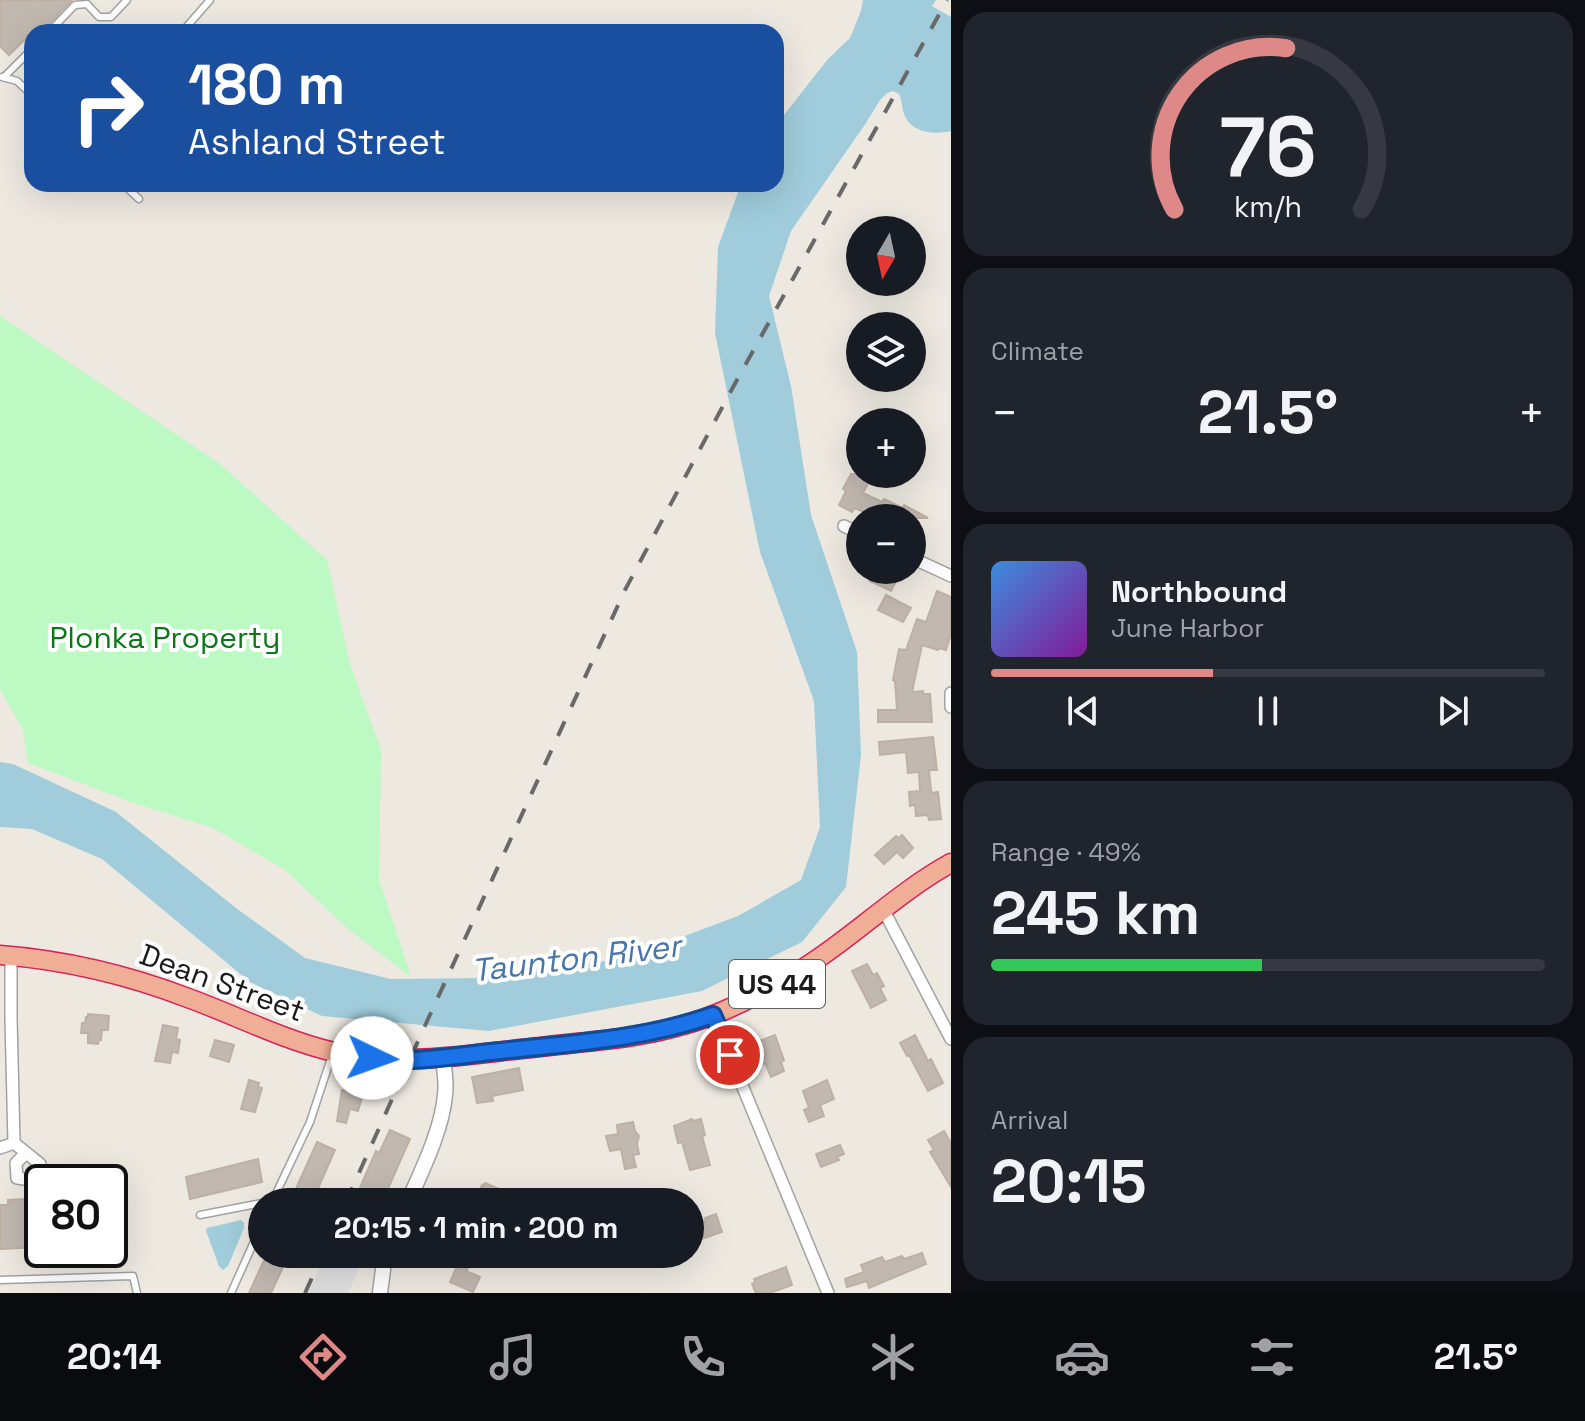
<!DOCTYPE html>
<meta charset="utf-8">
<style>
body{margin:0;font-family:"Space Grotesk",sans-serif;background:#20242c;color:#f1f3f6;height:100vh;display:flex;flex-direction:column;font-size:30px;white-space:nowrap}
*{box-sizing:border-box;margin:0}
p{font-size:26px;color:#9ea1a6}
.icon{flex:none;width:44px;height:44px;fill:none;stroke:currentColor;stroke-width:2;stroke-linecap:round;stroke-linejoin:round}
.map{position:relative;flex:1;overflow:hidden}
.sheet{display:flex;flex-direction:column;gap:12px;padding:12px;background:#0d0f14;width:634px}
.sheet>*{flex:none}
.top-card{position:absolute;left:24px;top:24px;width:760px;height:168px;border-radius:24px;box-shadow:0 8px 32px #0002;background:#1a4fa0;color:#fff;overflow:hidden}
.needle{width:52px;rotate:189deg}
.tools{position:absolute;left:846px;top:216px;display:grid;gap:16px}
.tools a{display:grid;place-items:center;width:80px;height:80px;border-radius:50%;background:#171b24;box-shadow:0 8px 32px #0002;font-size:40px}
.speed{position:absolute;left:24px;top:1164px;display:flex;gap:16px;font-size:40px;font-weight:700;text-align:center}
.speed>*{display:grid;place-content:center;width:104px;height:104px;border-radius:50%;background:#171b24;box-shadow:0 8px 32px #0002;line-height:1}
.speed .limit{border:4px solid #111;border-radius:12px;background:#fff;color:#111}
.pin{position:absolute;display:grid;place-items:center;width:68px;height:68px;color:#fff;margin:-34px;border:4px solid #fff;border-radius:50%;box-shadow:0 2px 8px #0007}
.me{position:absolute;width:88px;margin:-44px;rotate:93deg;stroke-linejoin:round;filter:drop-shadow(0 0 6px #0008)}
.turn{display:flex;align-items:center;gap:28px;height:168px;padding:0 32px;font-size:36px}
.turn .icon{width:104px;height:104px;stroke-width:2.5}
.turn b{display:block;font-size:56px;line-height:68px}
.big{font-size:60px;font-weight:600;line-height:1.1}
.sheet .tile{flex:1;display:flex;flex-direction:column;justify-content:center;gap:12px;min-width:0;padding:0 28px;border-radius:24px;background:#20242c}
.sheet .dial{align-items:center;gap:0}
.dial svg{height:208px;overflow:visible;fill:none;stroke:#363941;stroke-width:7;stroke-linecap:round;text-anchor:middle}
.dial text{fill:#f1f3f6;stroke:none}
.song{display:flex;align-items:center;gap:24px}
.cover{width:96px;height:96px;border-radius:12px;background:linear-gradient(135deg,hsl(210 70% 55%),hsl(290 70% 35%))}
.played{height:8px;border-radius:4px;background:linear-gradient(90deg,#de8987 40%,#363941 40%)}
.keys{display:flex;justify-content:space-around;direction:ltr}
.heat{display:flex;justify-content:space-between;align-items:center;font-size:44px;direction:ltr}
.charge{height:12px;border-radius:6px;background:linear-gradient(90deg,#34c759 49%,#363941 0)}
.trip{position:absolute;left:248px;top:1188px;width:456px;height:80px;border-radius:40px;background:#171b24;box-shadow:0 8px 32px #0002;font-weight:600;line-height:80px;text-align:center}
.dock{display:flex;height:128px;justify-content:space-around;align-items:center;background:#090b0e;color:#9ea1a6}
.dock .icon{width:56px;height:56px}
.dock .current{color:#de8987}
.dock b{font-size:36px;color:#f1f3f6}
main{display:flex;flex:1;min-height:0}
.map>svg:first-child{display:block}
.park{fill:#bcf9c3}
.parking{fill:#dfdfdf}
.water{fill:#a0ccdb}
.building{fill:#c1b8b0;stroke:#beb0a3;stroke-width:2}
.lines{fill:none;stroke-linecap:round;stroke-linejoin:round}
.service-casing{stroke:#a2a2a2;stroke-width:9}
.minor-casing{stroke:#a2a2a2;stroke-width:14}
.tertiary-casing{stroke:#a2a2a2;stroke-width:17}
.trunk-casing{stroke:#d6235a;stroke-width:21}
.service{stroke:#fff;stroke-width:6}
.minor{stroke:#fff;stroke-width:11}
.tertiary{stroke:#fff;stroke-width:14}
.trunk{stroke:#f1ae96;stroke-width:18}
.rail{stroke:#696969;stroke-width:4;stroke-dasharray:16 16;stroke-linecap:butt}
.route-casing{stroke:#114b97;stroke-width:20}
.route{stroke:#1a73e8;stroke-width:14}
.labels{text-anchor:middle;stroke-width:8;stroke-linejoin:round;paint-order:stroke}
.shield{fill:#fff;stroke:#5f5f5f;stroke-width:2}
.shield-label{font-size:28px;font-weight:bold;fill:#1b1b1b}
.park-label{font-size:30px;fill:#0b7818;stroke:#fff}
.street-label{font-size:30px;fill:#1b1b1b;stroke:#fff}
.water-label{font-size:32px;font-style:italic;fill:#4876aa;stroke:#fff}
</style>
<main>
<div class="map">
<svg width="951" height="1293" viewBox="0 0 951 1293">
<rect width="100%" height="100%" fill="#ede9e1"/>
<path class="park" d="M 0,316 L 220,464 L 327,560 L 350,664 L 381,750 L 379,879 L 411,977 L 347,928 L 285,870 L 213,828 L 131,802 L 28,763 L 23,730 L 0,689 Z"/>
<path class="parking" d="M 326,1254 L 365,1254 L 348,1293 L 308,1293 Z"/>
<g class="water">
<path d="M 863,0 L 936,0 L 932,6 L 951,17 L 951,131 C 934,135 911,133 904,114 C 902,107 902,101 899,94 L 893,91 L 887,93 L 880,100 L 866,123 L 791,231 L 769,296 L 791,386 L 811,515 L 857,652 L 861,755 L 846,887 L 802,942 L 702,991 L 489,1031 L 322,1016 L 250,982 L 102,859 L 32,829 L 0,827 L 0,762 L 13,764 L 116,812 L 236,908 L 305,958 L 391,979 L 488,978 L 626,958 L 738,916 L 801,880 L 820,827 L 814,701 L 760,552 L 715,333 L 718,247 L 741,184 L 776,184 L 776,125 L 828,59 L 850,38 L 861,11 Z"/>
<path d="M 241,1220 L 244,1223 L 244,1228 L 228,1266 L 223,1270 L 219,1266 L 206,1231 L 207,1228 Z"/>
</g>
<g class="building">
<path d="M 0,0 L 72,0 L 47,26 L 43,22 L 9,55 L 0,46 Z"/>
<path d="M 851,474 L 873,474 L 863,493 L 882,502 L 884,499 L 903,508 L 904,505 L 928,518 L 876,518 L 855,508 L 852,512 L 839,505 L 846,491 L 843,489 Z"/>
<path d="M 875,570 L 894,570 L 900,573 L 891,591 L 870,581 Z"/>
<path d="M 937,591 L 951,597 L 951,634 L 946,650 L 939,648 L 938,650 L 922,645 L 912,692 L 923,691 L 923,694 L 930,694 L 932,722 L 878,722 L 878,710 L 897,710 L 895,681 L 893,680 L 899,649 L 906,650 L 917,619 L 926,622 Z"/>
<path d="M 886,595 L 911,608 L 903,622 L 878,610 Z"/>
<path d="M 933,737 L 937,770 L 929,770 L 931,790 L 932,793 L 938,792 L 941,819 L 929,820 L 928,815 L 916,816 L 915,805 L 910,806 L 909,792 L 920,791 L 919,772 L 908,773 L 906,752 L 880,755 L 879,742 Z"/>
<path d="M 902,835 L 913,848 L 903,858 L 897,852 L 884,864 L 875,855 L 896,836 L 899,838 Z"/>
<path d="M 867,964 L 873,975 L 877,973 L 884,986 L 880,988 L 886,1000 L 871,1008 L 852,971 Z"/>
<path d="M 88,1014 L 109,1016 L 108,1030 L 102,1030 L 101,1040 L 99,1040 L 98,1044 L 88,1043 L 88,1033 L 81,1033 L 82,1023 L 85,1023 L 86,1017 L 88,1017 Z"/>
<path d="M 163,1025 L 178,1028 L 176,1039 L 180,1040 L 178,1053 L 172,1052 L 170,1063 L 155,1061 Z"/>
<path d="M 775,1035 L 784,1060 L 781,1062 L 784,1071 L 771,1077 L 765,1063 L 760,1065 L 752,1044 Z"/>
<path d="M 915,1035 L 928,1061 L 931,1059 L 943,1083 L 928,1091 L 909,1055 L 907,1056 L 900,1043 Z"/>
<path d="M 215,1040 L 234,1045 L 229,1062 L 210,1056 Z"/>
<path d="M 519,1068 L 523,1090 L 492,1096 L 493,1101 L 477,1103 L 472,1077 Z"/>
<path d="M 249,1080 L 259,1083 L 258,1087 L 262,1088 L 255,1112 L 241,1109 Z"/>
<path d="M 827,1080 L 834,1099 L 820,1105 L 824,1116 L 809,1122 L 804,1110 L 809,1108 L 803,1091 Z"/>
<path d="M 342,1090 L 363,1094 L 358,1111 L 350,1109 L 346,1123 L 337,1121 Z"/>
<path d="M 692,1119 L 693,1121 L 701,1119 L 705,1135 L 702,1136 L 710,1165 L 690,1170 L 682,1142 L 678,1143 L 674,1126 Z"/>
<path d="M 633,1122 L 635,1131 L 639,1136 L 637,1144 L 639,1154 L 633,1155 L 636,1167 L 625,1169 L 621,1149 L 610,1151 L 606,1136 L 618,1134 L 617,1125 Z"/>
<path d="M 390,1130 L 410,1139 L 382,1202 L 358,1202 L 363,1192 L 359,1190 L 376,1151 L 379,1153 Z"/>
<path d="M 944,1131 L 951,1143 L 951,1187 L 930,1152 L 934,1150 L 928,1140 Z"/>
<path d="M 317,1142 L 335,1150 L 312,1202 L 290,1202 Z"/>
<path d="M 840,1145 L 844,1154 L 837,1157 L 839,1160 L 821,1167 L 816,1154 Z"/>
<path d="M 258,1159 L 262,1182 L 190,1199 L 186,1177 Z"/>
<path d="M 485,1183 L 506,1192 L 502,1202 L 483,1202 L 476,1199 L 482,1185 L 483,1186 Z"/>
<path d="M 42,1198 L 42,1247 L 0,1249 L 0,1205 L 8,1205 L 8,1200 Z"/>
<path d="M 716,1214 L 722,1232 L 693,1242 L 690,1226 L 706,1221 L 705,1218 Z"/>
<path d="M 922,1253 L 926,1264 L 869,1288 L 867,1281 L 847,1287 L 845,1279 L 864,1272 L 861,1265 L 882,1257 L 885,1262 L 902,1256 L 904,1259 Z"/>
<path d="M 267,1254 L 289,1254 L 271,1293 L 249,1293 Z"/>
<path d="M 458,1264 L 468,1268 L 466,1271 L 480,1277 L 473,1292 L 450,1282 Z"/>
<path d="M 786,1267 L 792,1285 L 770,1293 L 756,1293 L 752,1284 L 755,1282 L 754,1279 Z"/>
</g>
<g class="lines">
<g class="service-casing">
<g id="service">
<path d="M 49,32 L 75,5 L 87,4 L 99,17 L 111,17 L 127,0"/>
<path d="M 182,32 L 210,0"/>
<path d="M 2,77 L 17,81 L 32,95"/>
<path d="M 4,77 L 32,49"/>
<path d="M 123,184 L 139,199"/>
<path d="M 272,1202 L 310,1122 L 332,1055"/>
<path d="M 200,1215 L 262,1203"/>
<path d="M 0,1280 L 133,1276 L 137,1293"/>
<path d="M 231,1293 L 262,1224"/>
</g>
</g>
<g class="minor-casing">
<g id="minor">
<path d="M 844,526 L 860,534"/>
<path d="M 912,558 L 951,576"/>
<path d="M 951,693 L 951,707"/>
<path d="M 883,909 L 951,1039"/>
<path d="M 11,956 L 11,1018 L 14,1143"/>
<path d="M 713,1015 L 828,1293"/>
<path d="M 14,1143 L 40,1164 L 40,1175 L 32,1180 L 17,1178 L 16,1163 L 26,1153"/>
<path d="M 0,1148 L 14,1143"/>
</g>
</g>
<g class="tertiary-casing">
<g id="tertiary">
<path d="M 408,1202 C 422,1170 442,1130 445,1095 C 447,1083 444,1070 443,1057"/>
<path d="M 380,1293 L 385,1254"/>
</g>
</g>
<g class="trunk-casing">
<path id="trunk" d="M 0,955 C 65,960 128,975 188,998 C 235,1015 281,1039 330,1051 C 400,1068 469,1054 540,1047 C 588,1041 637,1039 683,1025 C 717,1016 747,1001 777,984 C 793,975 809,965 823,955 C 866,925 904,889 951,863"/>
</g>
<use href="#service" class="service"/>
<use href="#minor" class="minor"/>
<use href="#tertiary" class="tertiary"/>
<use href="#trunk" class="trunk"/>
<g class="rail">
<path d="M 346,1202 L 423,1030 L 625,590 L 732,389 L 947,0"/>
<path d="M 305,1293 L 323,1254"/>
</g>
</g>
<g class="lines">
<g class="route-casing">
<path id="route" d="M 372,1058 C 415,1064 459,1055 501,1051 C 573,1043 645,1039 713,1015 L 730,1055"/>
</g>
<use href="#route" class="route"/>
</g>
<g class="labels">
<rect class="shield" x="729" y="960" width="96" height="48" rx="6"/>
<g class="shield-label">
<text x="777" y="994">US 44</text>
</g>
<g class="park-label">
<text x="165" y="648">Plonka Property</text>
</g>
<g class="street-label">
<text transform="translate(222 983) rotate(20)" y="10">Dean Street</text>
</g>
<g class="water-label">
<text transform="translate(576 958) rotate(-7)" y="11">Taunton River</text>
</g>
</g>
</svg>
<div class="tools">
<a><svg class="needle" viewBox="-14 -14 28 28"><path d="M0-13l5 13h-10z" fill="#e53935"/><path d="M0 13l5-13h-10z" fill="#9ea1a6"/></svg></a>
<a><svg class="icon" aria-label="layers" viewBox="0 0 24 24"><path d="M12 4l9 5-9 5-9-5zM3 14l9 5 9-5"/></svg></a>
<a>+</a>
<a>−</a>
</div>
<div class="speed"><div class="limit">80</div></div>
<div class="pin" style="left:730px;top:1055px;background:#d93025"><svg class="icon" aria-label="arrive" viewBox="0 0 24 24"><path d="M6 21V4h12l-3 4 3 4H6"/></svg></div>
<svg class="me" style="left:372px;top:1058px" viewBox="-20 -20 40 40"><circle r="19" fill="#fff"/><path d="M0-13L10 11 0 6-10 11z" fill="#1a73e8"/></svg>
<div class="trip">20:15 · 1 min · 200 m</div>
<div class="top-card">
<div class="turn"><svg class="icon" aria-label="right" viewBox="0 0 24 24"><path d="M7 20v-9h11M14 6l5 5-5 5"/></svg><div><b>180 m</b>Ashland Street</div></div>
</div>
</div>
<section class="sheet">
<div class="tile dial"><svg viewBox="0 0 100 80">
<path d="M14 69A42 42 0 1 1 86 69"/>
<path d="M14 69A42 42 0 0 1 57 7" stroke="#de8987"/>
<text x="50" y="56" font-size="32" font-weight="700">76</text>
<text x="50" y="72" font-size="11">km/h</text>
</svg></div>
<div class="tile"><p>Climate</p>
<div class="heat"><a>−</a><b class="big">21.5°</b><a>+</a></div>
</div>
<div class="tile">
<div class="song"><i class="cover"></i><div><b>Northbound</b><p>June Harbor</p></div></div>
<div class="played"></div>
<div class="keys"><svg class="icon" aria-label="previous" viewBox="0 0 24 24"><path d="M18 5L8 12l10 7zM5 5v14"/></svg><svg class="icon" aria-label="pause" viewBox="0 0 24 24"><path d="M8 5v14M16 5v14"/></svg><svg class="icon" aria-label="next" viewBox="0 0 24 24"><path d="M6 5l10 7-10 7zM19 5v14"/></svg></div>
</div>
<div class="tile"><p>Range · 49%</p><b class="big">245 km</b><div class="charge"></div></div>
<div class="tile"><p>Arrival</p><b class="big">20:15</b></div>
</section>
</main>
<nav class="dock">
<b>20:14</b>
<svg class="icon current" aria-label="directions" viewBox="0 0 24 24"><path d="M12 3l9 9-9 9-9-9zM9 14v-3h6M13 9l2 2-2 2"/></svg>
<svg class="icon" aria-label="music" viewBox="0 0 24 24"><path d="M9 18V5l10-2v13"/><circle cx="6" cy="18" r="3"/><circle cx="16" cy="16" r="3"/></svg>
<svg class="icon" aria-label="phone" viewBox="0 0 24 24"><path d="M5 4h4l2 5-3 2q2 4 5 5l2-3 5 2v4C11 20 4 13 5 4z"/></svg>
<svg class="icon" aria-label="climate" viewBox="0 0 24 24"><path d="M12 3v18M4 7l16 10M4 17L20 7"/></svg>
<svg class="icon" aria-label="car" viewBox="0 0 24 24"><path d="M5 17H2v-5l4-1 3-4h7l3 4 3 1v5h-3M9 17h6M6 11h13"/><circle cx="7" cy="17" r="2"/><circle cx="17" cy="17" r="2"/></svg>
<svg class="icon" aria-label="filters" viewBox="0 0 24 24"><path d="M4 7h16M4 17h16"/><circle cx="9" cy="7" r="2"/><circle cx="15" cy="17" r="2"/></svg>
<b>21.5°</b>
</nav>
